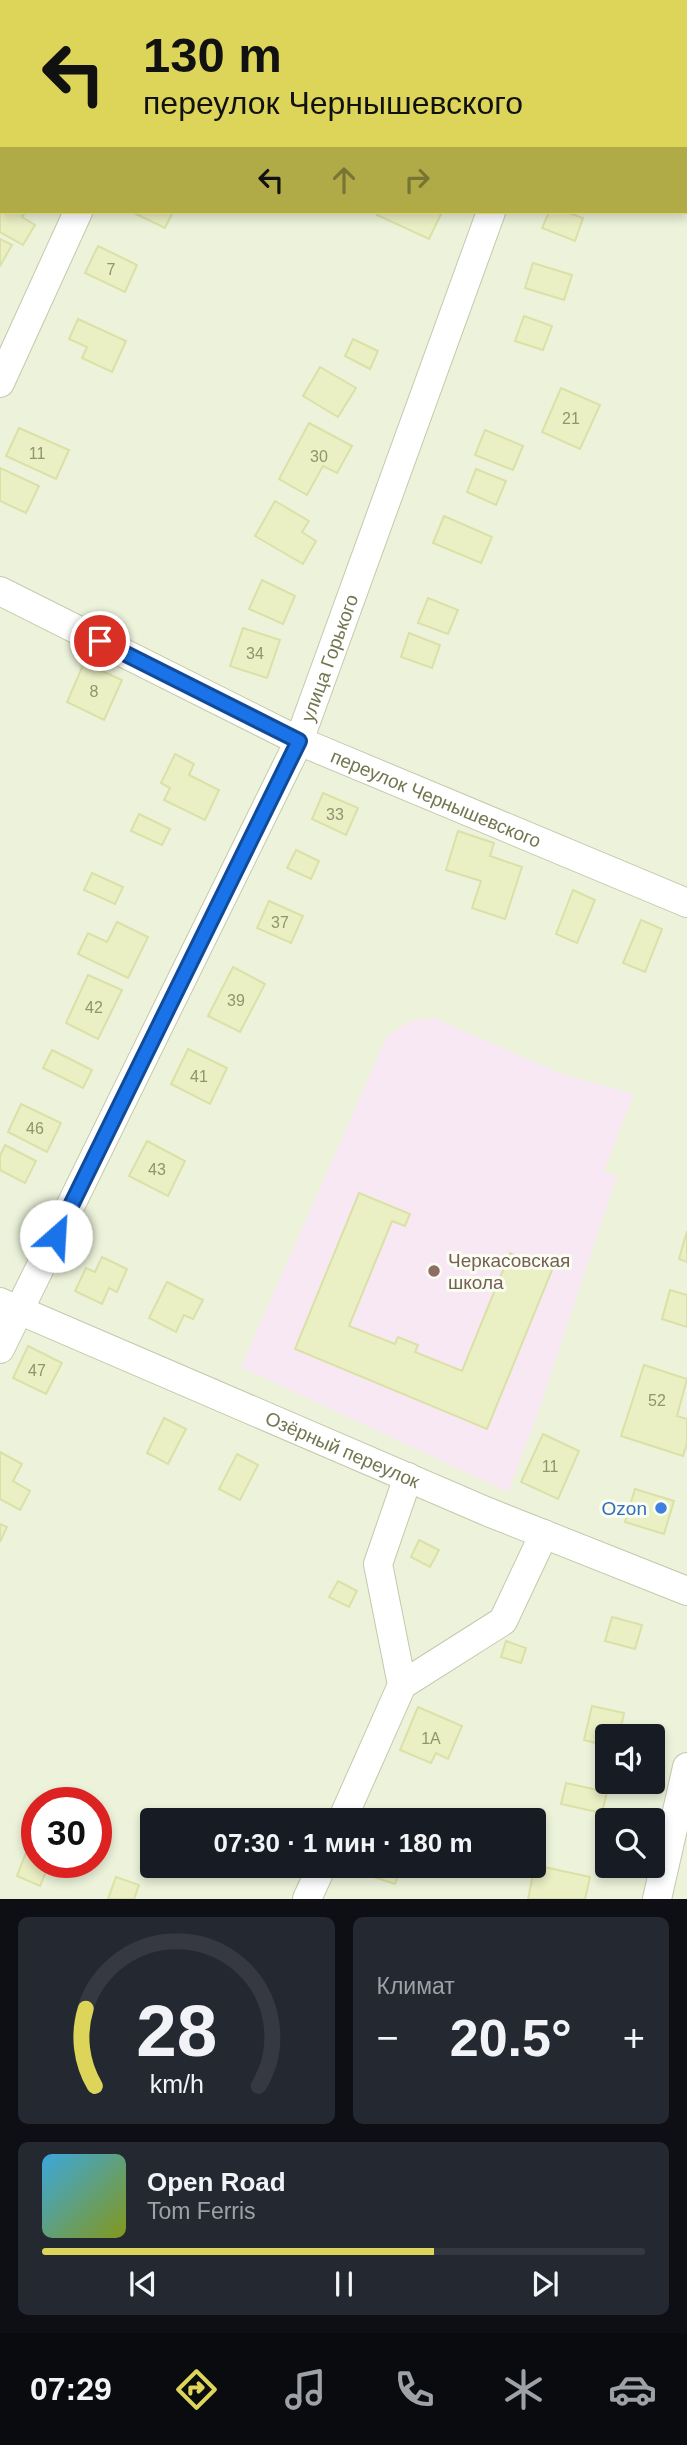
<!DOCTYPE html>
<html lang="ru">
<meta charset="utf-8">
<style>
body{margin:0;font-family:Arial,sans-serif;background:#242831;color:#f1f3f6;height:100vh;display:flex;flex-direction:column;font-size:26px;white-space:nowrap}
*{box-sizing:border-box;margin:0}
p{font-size:23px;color:#9ea1a6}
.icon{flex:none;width:38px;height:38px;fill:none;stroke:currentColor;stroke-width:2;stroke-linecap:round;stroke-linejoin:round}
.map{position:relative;height:1899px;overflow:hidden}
.side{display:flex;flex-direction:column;gap:18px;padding:18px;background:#0d0f14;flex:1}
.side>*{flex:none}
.guide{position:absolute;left:0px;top:0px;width:688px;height:214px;box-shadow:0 4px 10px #0003;background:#ddd559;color:#111;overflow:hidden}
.controls{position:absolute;left:595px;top:1724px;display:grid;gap:14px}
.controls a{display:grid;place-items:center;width:70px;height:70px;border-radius:7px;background:#171b24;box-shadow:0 4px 10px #0003;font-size:35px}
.speed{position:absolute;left:21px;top:1787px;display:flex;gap:14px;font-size:35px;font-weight:700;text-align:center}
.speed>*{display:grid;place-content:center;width:91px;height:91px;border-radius:50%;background:#171b24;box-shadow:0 4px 10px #0003;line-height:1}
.speed .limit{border:10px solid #d22;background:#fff;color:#111}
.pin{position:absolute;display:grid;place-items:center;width:60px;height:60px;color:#fff;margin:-30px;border:4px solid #fff;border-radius:50%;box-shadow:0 2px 7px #0007}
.me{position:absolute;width:77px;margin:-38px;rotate:26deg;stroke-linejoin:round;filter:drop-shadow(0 0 5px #0008)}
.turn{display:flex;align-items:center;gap:24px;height:147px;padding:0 28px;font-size:32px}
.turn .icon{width:91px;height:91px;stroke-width:2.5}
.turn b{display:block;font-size:49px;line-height:60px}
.lanes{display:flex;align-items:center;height:66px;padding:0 28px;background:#0003;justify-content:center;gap:35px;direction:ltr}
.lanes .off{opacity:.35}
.big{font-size:52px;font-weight:700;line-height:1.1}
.side .tile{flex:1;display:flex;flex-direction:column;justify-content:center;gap:10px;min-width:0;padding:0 24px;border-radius:10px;background:#242831}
.side .dial{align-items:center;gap:0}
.dial svg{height:182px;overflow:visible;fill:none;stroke:#363941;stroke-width:7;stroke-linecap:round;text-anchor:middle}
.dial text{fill:#f1f3f6;stroke:none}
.song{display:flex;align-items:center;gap:21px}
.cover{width:84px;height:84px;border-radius:10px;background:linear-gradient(135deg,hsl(200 70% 55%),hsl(70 70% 35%))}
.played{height:7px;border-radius:4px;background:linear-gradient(90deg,#ddd559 65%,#363941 65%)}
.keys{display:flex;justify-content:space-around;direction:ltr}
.heat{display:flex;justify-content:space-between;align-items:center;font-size:38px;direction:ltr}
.side .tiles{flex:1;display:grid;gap:18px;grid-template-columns:1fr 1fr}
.tile:last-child{grid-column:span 2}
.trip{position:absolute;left:140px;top:1808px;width:406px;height:70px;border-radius:7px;background:#171b24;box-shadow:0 4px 10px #0003;font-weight:700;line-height:70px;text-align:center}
.tabs{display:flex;height:112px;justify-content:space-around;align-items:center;background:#090b0e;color:#9ea1a6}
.tabs .icon{width:49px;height:49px}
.tabs .selected{color:#ddd559}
.tabs b{font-size:32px;color:#f1f3f6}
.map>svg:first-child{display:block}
.residential{fill:#ecf3da;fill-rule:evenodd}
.education{fill:#f8e8f3}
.building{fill:#ebefc4;stroke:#dbe1a6;stroke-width:2}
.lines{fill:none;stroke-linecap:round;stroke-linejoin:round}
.street-casing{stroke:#c5c9ab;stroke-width:30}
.street{stroke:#fff;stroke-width:28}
.route-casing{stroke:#114b97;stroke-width:18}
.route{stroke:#1a73e8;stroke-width:12}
.education-dot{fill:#8d6e63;stroke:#fafef2;stroke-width:2.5}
.shop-dot{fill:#3f7fe0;stroke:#fafef2;stroke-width:2.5}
.labels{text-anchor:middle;stroke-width:6;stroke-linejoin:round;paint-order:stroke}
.number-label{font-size:16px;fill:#91946c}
.street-label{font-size:19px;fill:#73764f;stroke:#fafef2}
.education-label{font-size:19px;fill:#785e54;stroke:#fafef2;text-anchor:start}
.shop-label{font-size:19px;fill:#366cbe;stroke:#fafef2;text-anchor:end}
</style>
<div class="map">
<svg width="687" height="1899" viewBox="0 0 687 1899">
<rect width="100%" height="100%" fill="#f6fceb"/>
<path class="residential" d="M 0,0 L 687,0 L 687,1899 L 0,1899 ZM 2,2 L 686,2 L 686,212 L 2,212 ZM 607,1736 L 653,1736 L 653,1782 L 607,1782 ZM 37,1802 L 96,1802 L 96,1862 L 37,1862 ZM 152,1820 L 534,1820 L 534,1866 L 152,1866 ZM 607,1820 L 653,1820 L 653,1866 L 607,1866 Z"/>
<path class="education" d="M 434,1018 L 562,1074 L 634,1094 L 604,1171 L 617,1176 L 538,1413 L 508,1492 L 241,1367 L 387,1036 L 410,1021 Z"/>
<g class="building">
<path d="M 0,168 L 2,212 L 25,212 L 22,217 L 35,225 L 23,245 L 0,232 Z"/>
<path d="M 132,212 L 173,212 L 165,228 Z"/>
<path d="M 378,212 L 442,212 L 429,239 L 377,215 Z"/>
<path d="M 549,212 L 566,212 L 583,218 L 575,241 L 542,228 Z"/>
<path d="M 0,239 L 12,245 L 0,266 Z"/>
<path d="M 98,246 L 137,265 L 125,292 L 85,273 Z"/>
<path d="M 533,263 L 572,275 L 564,300 L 525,288 Z"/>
<path d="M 524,316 L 552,326 L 543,350 L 515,341 Z"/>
<path d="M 78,319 L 126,341 L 112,372 L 82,358 L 87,347 L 69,339 Z"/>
<path d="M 353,339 L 378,351 L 370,369 L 345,356 Z"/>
<path d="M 320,367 L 356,388 L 338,417 L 303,396 Z"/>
<path d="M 561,388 L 600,405 L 580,449 L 542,432 Z"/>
<path d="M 309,423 L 352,446 L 337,473 L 323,466 L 307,495 L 279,479 Z"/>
<path d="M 19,428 L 69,450 L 56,479 L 6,456 Z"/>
<path d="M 485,430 L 523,446 L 513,470 L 475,455 Z"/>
<path d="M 0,468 L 39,486 L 26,513 L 0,501 Z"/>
<path d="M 476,469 L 506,481 L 496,505 L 467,492 Z"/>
<path d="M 275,501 L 309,521 L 302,532 L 316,541 L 303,564 L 255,536 Z"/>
<path d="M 444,516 L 492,537 L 481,563 L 433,543 Z"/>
<path d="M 262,580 L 295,596 L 283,624 L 249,609 Z"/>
<path d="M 428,598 L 458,610 L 448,634 L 418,623 Z"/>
<path d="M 243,628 L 280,640 L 267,678 L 230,666 Z"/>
<path d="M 409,633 L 440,645 L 432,668 L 401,657 Z"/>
<path d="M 84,663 L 122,680 L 104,720 L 67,702 Z"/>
<path d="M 175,754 L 194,764 L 189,775 L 219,790 L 205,820 L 164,800 L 170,788 L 161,783 Z"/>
<path d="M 323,793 L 358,808 L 346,835 L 312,819 Z"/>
<path d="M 139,814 L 170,829 L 162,845 L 131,831 Z"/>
<path d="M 458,831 L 494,843 L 490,856 L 522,867 L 505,919 L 472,908 L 481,881 L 446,870 Z"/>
<path d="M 296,850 L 319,861 L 311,879 L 287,868 Z"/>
<path d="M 92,873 L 123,887 L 115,904 L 84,890 Z"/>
<path d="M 573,890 L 595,900 L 577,943 L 556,934 Z"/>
<path d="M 269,901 L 303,916 L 291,943 L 257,928 Z"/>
<path d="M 641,920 L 662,929 L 645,972 L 623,963 Z"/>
<path d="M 117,922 L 148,937 L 128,978 L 78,954 L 88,933 L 107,942 Z"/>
<path d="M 233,967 L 265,984 L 240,1032 L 208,1016 Z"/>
<path d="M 88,975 L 122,990 L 98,1039 L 66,1023 Z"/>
<path d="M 188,1049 L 227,1068 L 210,1104 L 171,1084 Z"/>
<path d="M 52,1050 L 92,1070 L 83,1088 L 43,1068 Z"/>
<path d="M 21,1104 L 61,1123 L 47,1152 L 8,1132 Z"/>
<path d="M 147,1141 L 185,1161 L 168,1196 L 129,1176 Z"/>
<path d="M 5,1145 L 36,1161 L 25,1183 L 0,1170 L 0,1156 Z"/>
<path d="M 359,1193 L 410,1214 L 405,1226 L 392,1221 L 349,1326 L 395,1344 L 398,1337 L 418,1345 L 415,1352 L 462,1371 L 510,1253 L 552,1270 L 487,1429 L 295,1349 Z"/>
<path d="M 687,1231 L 687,1262 L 679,1259 Z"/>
<path d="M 102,1257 L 127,1269 L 117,1292 L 109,1288 L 102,1304 L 75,1291 L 86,1268 L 95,1272 Z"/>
<path d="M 167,1282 L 203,1300 L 193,1319 L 184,1315 L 176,1332 L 149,1318 Z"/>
<path d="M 670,1290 L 687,1295 L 687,1327 L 662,1319 Z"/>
<path d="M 28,1346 L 62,1363 L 46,1394 L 13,1378 Z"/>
<path d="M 644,1365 L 687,1379 L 677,1416 L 687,1419 L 687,1443 L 683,1456 L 621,1436 Z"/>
<path d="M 164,1418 L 186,1429 L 168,1464 L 147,1453 Z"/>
<path d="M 543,1434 L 579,1451 L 558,1499 L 521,1482 Z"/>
<path d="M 0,1452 L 22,1464 L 13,1481 L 30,1491 L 20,1510 L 0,1499 Z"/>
<path d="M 237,1454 L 258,1465 L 240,1500 L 219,1489 Z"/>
<path d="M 635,1489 L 674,1501 L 664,1534 L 625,1522 Z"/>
<path d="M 0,1524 L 7,1527 L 0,1542 Z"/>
<path d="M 419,1540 L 439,1550 L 430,1567 L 411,1557 Z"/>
<path d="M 338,1581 L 357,1591 L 349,1607 L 329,1597 Z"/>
<path d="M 612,1617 L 642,1625 L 635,1649 L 605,1641 Z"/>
<path d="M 506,1641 L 526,1648 L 521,1663 L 501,1657 Z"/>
<path d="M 592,1706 L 624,1713 L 619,1736 L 607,1736 L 607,1746 L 584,1740 Z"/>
<path d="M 418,1707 L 462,1726 L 448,1759 L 436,1753 L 431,1763 L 400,1750 Z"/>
<path d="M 566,1783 L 607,1792 L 602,1813 L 561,1804 Z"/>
<path d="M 31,1840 L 37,1842 L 37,1862 L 50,1862 L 40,1886 L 17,1876 Z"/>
<path d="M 535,1865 L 590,1877 L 585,1899 L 528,1899 Z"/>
<path d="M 371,1866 L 401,1866 L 395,1884 L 368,1875 Z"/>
<path d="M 116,1877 L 139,1885 L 134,1899 L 108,1899 Z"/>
</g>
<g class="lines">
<g class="street-casing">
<g id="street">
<path d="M 489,0 L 492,2"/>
<path d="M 173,2 L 174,0"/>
<path d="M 566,2 L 567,0"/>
<path d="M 0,383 L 78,212"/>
<path id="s1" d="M 0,591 L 299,741 L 687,903"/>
<path id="s2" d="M 0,1302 L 488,1512 L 687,1591"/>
<path id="s3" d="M 0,1349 L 299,741 L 491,212"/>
<path d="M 402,1685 L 503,1621 L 544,1534"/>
<path d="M 342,1820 L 402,1685 L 378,1564 L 408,1477"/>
<path d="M 307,1899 L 322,1866"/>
<path d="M 657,1899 L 687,1767"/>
</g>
</g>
<use href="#street" class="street"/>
</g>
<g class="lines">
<g class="route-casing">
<path id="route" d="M 56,1236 L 299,741 L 100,641"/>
</g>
<use href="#route" class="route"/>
</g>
<circle class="education-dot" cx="434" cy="1271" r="7"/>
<circle class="shop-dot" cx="661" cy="1508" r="7"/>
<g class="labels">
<g class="number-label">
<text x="111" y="275">7</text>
<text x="571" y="424">21</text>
<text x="37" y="459">11</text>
<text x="319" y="462">30</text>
<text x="255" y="659">34</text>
<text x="94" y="697">8</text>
<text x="335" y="820">33</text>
<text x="280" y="928">37</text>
<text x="236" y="1006">39</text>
<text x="94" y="1013">42</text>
<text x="199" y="1082">41</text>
<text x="35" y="1134">46</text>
<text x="157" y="1175">43</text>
<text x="37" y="1376">47</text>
<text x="657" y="1406">52</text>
<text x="550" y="1472">11</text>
<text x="431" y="1744">1А</text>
</g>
<g class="street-label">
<text dy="7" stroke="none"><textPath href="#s3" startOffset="766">улица Горького</textPath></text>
<text dy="7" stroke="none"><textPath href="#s1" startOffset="483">переулок Чернышевского</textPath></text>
<text dy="7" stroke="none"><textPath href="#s2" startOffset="373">Озёрный переулок</textPath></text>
</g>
<g class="education-label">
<text x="448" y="1267">Черкасовская<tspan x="448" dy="22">школа</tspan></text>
</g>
<g class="shop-label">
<text x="647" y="1515">Ozon</text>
</g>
</g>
</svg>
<div class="controls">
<a><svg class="icon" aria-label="sound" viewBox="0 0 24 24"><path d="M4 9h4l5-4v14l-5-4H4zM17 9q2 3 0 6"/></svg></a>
<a><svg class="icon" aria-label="search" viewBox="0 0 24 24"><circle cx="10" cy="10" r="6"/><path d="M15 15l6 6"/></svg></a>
</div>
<div class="speed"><div class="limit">30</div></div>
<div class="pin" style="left:100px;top:641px;background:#d93025"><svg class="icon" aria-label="arrive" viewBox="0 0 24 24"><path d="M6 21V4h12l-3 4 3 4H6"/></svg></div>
<svg class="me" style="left:56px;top:1236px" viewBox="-20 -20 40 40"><circle r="19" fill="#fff"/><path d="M0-13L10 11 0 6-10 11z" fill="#1a73e8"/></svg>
<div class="trip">07:30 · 1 мин · 180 m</div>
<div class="guide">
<div class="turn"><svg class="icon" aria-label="left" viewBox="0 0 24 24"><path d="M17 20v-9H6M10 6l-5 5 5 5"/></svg><div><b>130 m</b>переулок Чернышевского</div></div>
<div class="lanes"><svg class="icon" aria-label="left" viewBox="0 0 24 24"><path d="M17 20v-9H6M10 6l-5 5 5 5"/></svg><svg class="icon off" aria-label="ahead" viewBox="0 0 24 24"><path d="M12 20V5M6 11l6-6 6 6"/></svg><svg class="icon off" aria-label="right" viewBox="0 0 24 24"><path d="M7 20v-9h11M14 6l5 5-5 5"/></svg></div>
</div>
</div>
<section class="side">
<div class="tiles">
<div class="tile dial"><svg viewBox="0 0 100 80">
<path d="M14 69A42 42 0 1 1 86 69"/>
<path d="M14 69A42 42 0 0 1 10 35" stroke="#ddd559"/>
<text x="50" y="56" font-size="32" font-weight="700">28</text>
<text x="50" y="72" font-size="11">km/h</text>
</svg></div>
<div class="tile"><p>Климат</p>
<div class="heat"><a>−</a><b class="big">20.5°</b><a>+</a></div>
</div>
<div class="tile">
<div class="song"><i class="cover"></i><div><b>Open Road</b><p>Tom Ferris</p></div></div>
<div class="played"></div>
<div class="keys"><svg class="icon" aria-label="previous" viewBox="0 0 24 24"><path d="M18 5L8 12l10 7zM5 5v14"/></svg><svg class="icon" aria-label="pause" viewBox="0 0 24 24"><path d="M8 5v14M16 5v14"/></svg><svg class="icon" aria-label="next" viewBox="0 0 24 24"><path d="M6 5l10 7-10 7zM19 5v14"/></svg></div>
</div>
</div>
</section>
<nav class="tabs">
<b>07:29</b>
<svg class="icon selected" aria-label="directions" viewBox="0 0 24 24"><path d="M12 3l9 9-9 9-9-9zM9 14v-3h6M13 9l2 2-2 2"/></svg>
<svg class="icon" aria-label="music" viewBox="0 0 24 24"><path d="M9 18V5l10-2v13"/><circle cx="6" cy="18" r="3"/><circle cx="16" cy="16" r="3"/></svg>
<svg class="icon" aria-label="phone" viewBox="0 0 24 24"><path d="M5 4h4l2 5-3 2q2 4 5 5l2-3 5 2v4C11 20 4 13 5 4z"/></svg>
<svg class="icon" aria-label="climate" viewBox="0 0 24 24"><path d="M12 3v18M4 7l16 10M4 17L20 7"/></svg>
<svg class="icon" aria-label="car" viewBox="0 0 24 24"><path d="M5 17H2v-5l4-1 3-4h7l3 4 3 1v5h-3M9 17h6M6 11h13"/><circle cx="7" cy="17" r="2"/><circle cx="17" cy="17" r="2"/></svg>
</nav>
